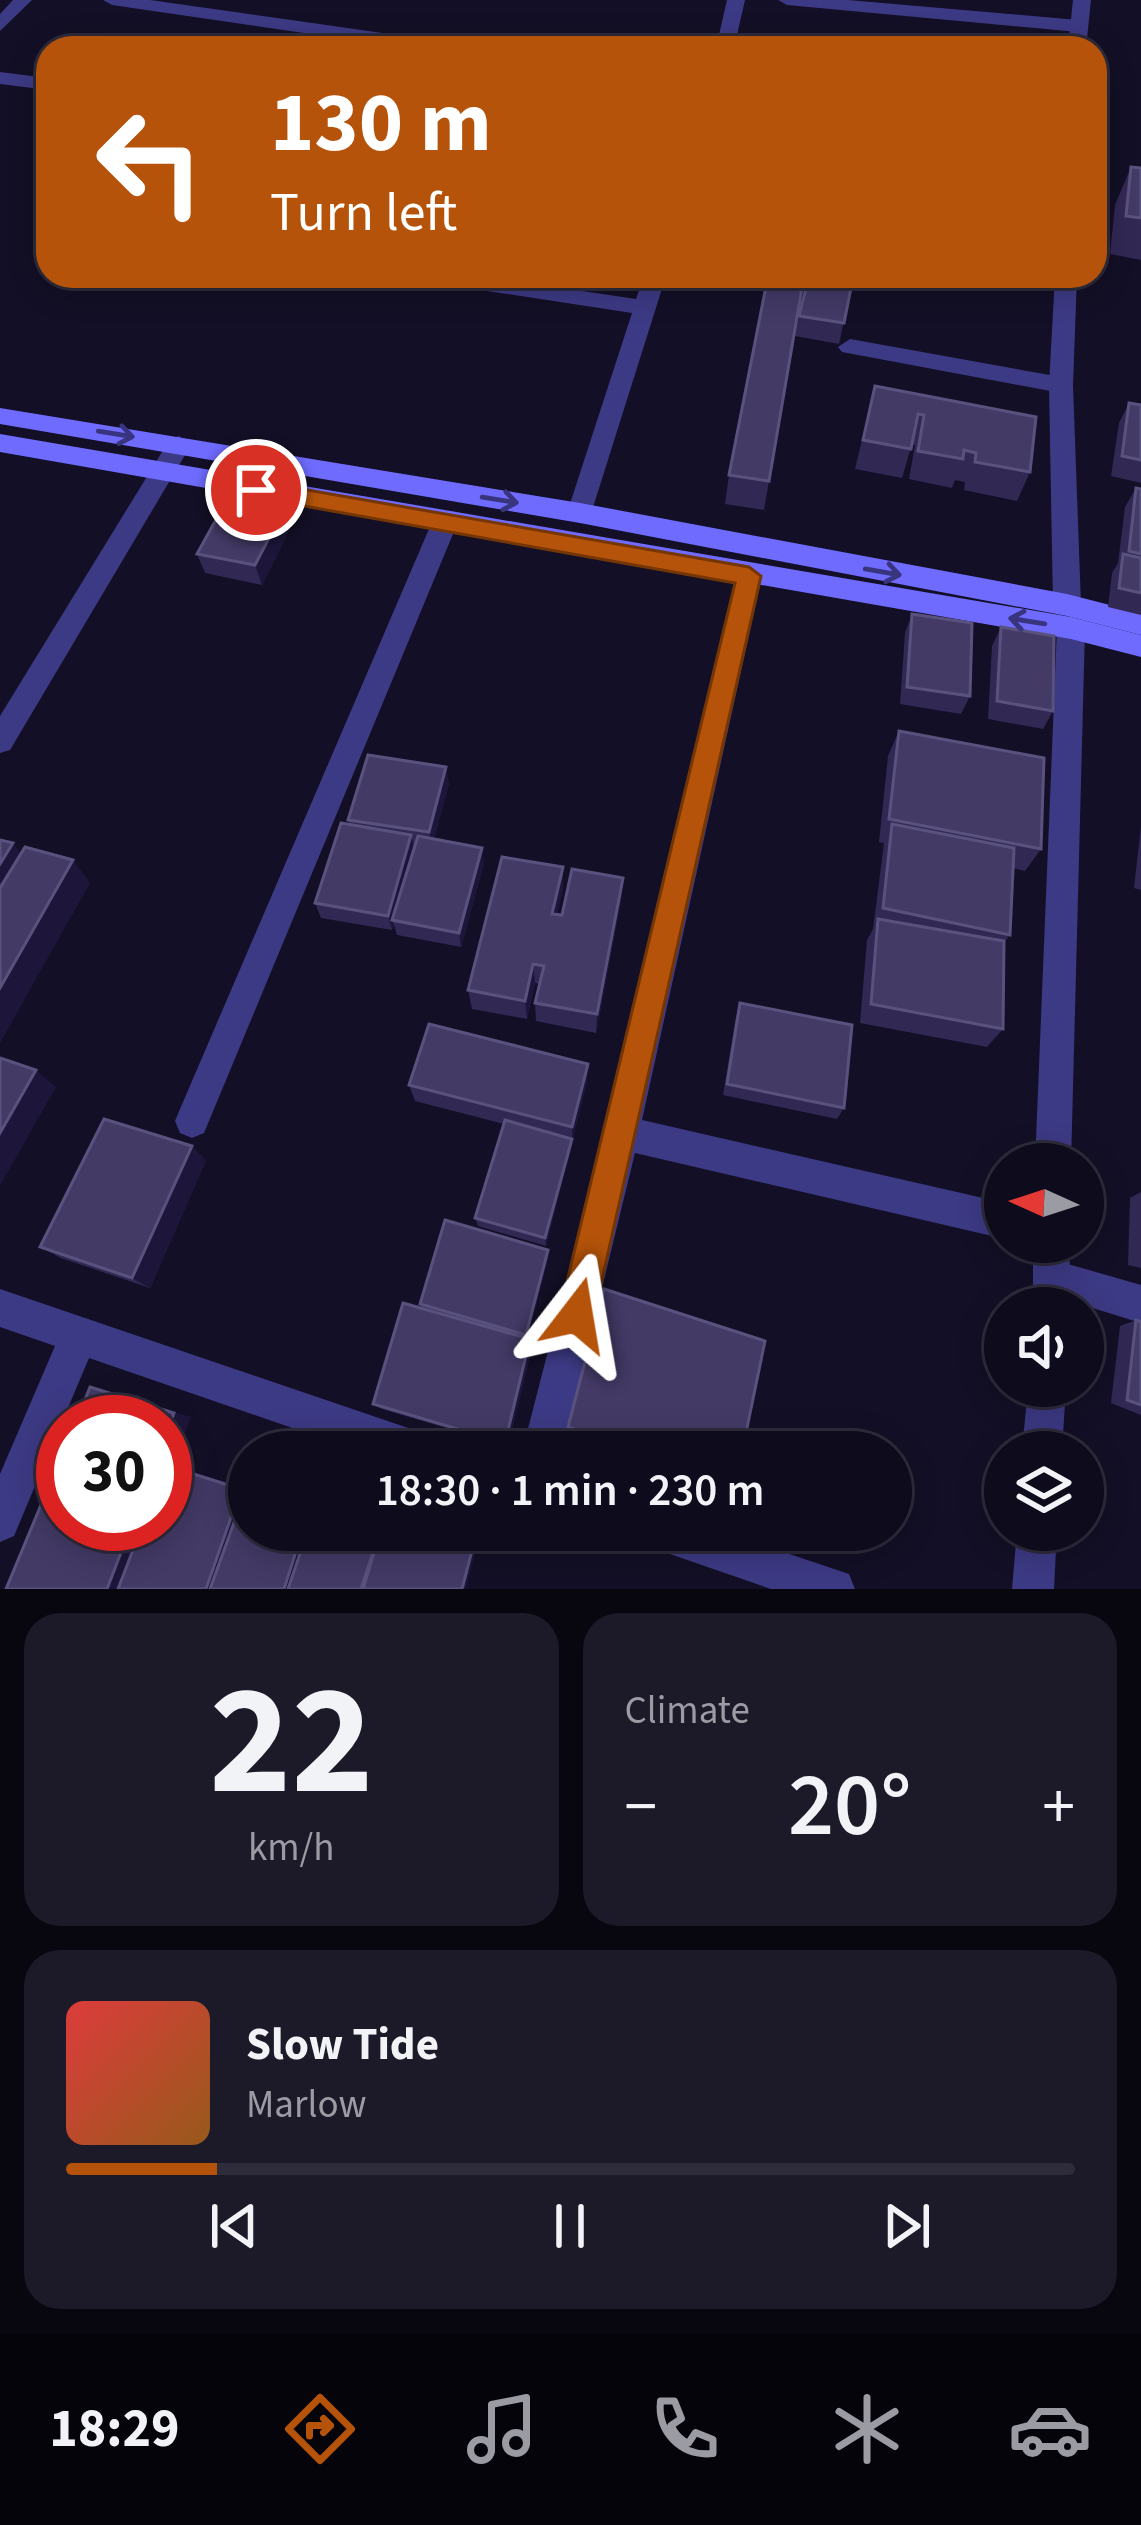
<!DOCTYPE html>
<meta charset="utf-8">
<style>
body{margin:0;font-family:"Source Sans 3",sans-serif;background:#1c1929;color:#f1f3f6;height:100vh;display:flex;flex-direction:column;font-size:45px;white-space:nowrap}
*{box-sizing:border-box;margin:0}
p{font-size:39px;color:#9b9ba3}
.icon{flex:none;width:66px;height:66px;fill:none;stroke:currentColor;stroke-width:2;stroke-linecap:round;stroke-linejoin:round}
.map{position:relative;height:1589px;overflow:hidden}
.panel{display:flex;flex-direction:column;gap:24px;padding:24px;background:#08060f;flex:1}
.panel>*{flex:none}
.banner{position:absolute;left:36px;top:36px;width:1071px;height:252px;border-radius:36px;box-shadow:0 6px 30px #0003,0 0 0 3px #2e2b3b;background:#b45309;color:#fff;overflow:hidden}
.needle{width:78px;rotate:273deg}
.fabs{position:absolute;left:984px;top:1143px;display:grid;gap:24px}
.fabs a{display:grid;place-items:center;width:120px;height:120px;border-radius:50%;background:#0e0b1c;box-shadow:0 6px 30px #0003,0 0 0 3px #2e2b3b;font-size:60px}
.speed{position:absolute;left:36px;top:1395px;display:flex;gap:24px;font-size:60px;font-weight:700;text-align:center}
.speed>*{display:grid;place-content:center;width:156px;height:156px;border-radius:50%;background:#0e0b1c;box-shadow:0 6px 30px #0003,0 0 0 3px #2e2b3b;line-height:1}
.speed .limit{border:18px solid #d22;background:#fff;color:#111}
.pin{position:absolute;display:grid;place-items:center;width:102px;height:102px;color:#fff;margin:-51px;border:6px solid #fff;border-radius:50%;box-shadow:0 3px 12px #0007}
.me{position:absolute;width:132px;margin:-66px;rotate:14deg;stroke-linejoin:round;filter:drop-shadow(0 0 9px #0008)}
.turn{display:flex;align-items:center;gap:42px;height:252px;padding:0 36px;font-size:54px}
.turn .icon{width:156px;height:156px;stroke-width:2.5}
.turn b{display:block;font-size:84px;line-height:102px}
.big{font-size:90px;font-weight:600;line-height:1.1}
.panel .card{flex:1;display:flex;flex-direction:column;justify-content:center;gap:18px;min-width:0;padding:0 42px;border-radius:36px;background:#1c1929}
.panel .dial{align-items:center;gap:0}
.dial b{font-size:156px;line-height:1}
.song{display:flex;align-items:center;gap:36px}
.cover{width:144px;height:144px;border-radius:18px;background:linear-gradient(135deg,hsl(0 70% 55%),hsl(30 70% 35%))}
.played{height:12px;border-radius:6px;background:linear-gradient(90deg,#b45309 15%,#2e2b3b 15%)}
.keys{display:flex;justify-content:space-around;direction:ltr}
.heat{display:flex;justify-content:space-between;align-items:center;font-size:66px;direction:ltr}
.panel .tiles{flex:1;display:grid;gap:24px;grid-template-columns:1fr 1fr}
.card:last-child{grid-column:span 2}
.trip{position:absolute;left:228px;top:1431px;width:684px;height:120px;border-radius:60px;background:#0e0b1c;box-shadow:0 6px 30px #0003,0 0 0 3px #2e2b3b;font-weight:600;line-height:120px;text-align:center}
.tabs{display:flex;height:192px;justify-content:space-around;align-items:center;background:#06040b;color:#9b9ba3}
.tabs .icon{width:84px;height:84px}
.tabs .active{color:#b45309}
.tabs b{font-size:54px;color:#f1f3f6}
.map>svg:first-child{display:block}
.lines{fill:none;stroke-linecap:round;stroke-linejoin:round}
.minor{fill:#3d3a85;fill-rule:evenodd}
.tertiary{fill:#3d3a85;fill-rule:evenodd}
.secondary{fill:#6f6bff;fill-rule:evenodd}
.wall{fill:#312854}
.shaded-wall{fill:#1d163a}
.building{fill:#433a66;stroke:#5a527e;stroke-width:3}
.oneway{stroke:#38347d}
.route{fill:#b45309;stroke:#753606;stroke-width:3}
</style>
<div class="map">
<svg width="1141" height="1589" viewBox="0 0 1141 1589">
<rect width="100%" height="100%" fill="#130f26"/>
<g class="lines">
<g class="minor">
<path d="M 13,0 L 32,0 L 0,31 L 0,14 Z"/>
<path d="M 103,0 L 150,0 L 446,42 L 455,48 L 407,48 L 112,5 Z"/>
<path d="M 727,0 L 745,0 L 734,48 L 716,48 Z"/>
<path d="M 778,0 L 848,0 L 1078,20 L 1087,26 L 1078,32 L 787,5 Z"/>
<path d="M 0,72 L 48,78 L 48,90 L 0,84 Z"/>
<path d="M 424,276 L 482,276 L 636,299 L 644,276 L 666,276 L 589,520 L 580,523 L 567,513 L 632,313 L 435,283 Z"/>
<path d="M 850,339 L 1061,377 L 1073,385 L 1061,393 L 842,352 L 838,347 Z"/>
<path d="M 179,436 L 191,445 L 10,750 L 0,753 L 0,716 L 170,439 Z"/>
<path d="M 445,512 L 458,522 L 204,1133 L 192,1138 L 180,1133 L 175,1121 L 180,1109 L 432,522 Z"/>
<path d="M 749,566 L 762,576 L 642,1120 L 1005,1203 L 1005,1239 L 635,1153 L 562,1452 L 522,1452 L 604,1133 L 736,576 Z"/>
<path d="M 1054,1260 L 1141,1285 L 1141,1323 L 1041,1292 L 1035,1279 L 1041,1266 Z"/>
<path d="M 0,1289 L 420,1432 L 434,1438 L 440,1452 L 362,1452 L 89,1358 L 14,1536 L 0,1542 L 0,1474 L 55,1346 L 0,1327 Z"/>
<path d="M 635,1530 L 718,1530 L 849,1574 L 855,1589 L 771,1589 L 641,1544 Z"/>
</g>
<g class="tertiary">
<path d="M 1073,0 L 1091,0 L 1086,48 L 1068,48 Z"/>
<path d="M 1055,276 L 1077,276 L 1073,385 L 1081,605 L 1067,616 L 1053,605 L 1049,385 Z"/>
<path d="M 1071,617 L 1085,628 L 1071,1164 L 1035,1164 L 1057,628 Z"/>
<path d="M 1033,1242 L 1069,1242 L 1071,1308 L 1033,1308 Z"/>
<path d="M 1028,1386 L 1066,1386 L 1062,1452 L 1022,1452 Z"/>
<path d="M 1017,1530 L 1057,1530 L 1054,1589 L 1012,1589 Z"/>
</g>
<g class="secondary">
<path d="M 0,408 L 580,503 L 1067,594 L 1141,613 L 1141,635 L 1067,616 L 580,523 L 0,424 Z"/>
<path d="M 0,434 L 1071,617 L 1141,635 L 1141,657 L 1071,639 L 0,452 Z"/>
</g>
</g>
<g class="wall">
<path d="M 1131,167 L 1141,168 L 1141,260 L 1110,254 L 1115,205 Z"/>
<path d="M 853,278 L 839,344 L 795,336 L 799,316 Z"/>
<path d="M 875,386 L 1030,472 L 1017,501 L 964,490 L 965,482 L 955,480 L 952,488 L 909,479 L 915,445 L 912,444 L 902,478 L 855,469 Z"/>
<path d="M 1129,403 L 1141,405 L 1141,483 L 1111,476 L 1119,423 Z"/>
<path d="M 729,475 L 769,481 L 764,510 L 725,504 Z"/>
<path d="M 295,488 L 300,508 L 262,585 L 205,573 L 197,554 Z"/>
<path d="M 1136,488 L 1141,489 L 1141,615 L 1108,607 L 1112,573 L 1118,563 L 1125,507 Z"/>
<path d="M 912,614 L 970,696 L 961,714 L 900,704 L 905,633 Z"/>
<path d="M 1001,627 L 1053,711 L 1043,729 L 988,719 L 992,646 Z"/>
<path d="M 899,731 L 1041,849 L 1025,871 L 1013,868 L 1010,935 L 1004,943 L 1003,1029 L 987,1047 L 860,1023 L 867,940 L 873,929 L 884,843 L 879,842 L 888,756 Z"/>
<path d="M 449,783 L 434,839 L 484,863 L 461,947 L 397,935 L 394,925 L 392,930 L 321,918 L 315,903 L 350,824 L 348,820 Z"/>
<path d="M 1141,826 L 1141,890 L 1134,888 Z"/>
<path d="M 623,878 L 621,900 L 596,1033 L 536,1021 L 535,1003 L 540,984 L 535,983 L 527,1019 L 472,1009 L 468,990 L 563,889 L 557,914 L 562,915 Z"/>
<path d="M 740,1003 L 844,1108 L 837,1119 L 723,1095 L 736,1016 Z"/>
<path d="M 587,1081 L 546,1246 L 478,1226 L 475,1218 L 504,1124 L 415,1101 L 409,1085 Z"/>
<path d="M 206,1160 L 150,1288 L 61,1258 L 40,1247 Z"/>
<path d="M 1141,1192 L 1141,1268 L 1128,1265 L 1130,1198 Z"/>
<path d="M 548,1258 L 527,1338 L 530,1339 L 532,1347 L 508,1446 L 382,1409 L 373,1404 L 423,1309 L 420,1304 Z"/>
<path d="M 1136,1320 L 1141,1322 L 1141,1415 L 1111,1403 L 1120,1326 Z"/>
<path d="M 568,1427 L 742,1452 L 628,1452 L 568,1431 Z"/>
</g>
<g class="shaded-wall">
<path d="M 295,488 L 300,508 L 262,585 L 255,565 Z"/>
<path d="M 446,767 L 449,783 L 432,848 L 429,832 Z"/>
<path d="M 411,835 L 415,851 L 392,920 L 394,925 L 392,930 L 388,916 Z"/>
<path d="M 13,843 L 31,866 L 0,904 L 0,864 Z"/>
<path d="M 482,848 L 484,863 L 461,947 L 459,933 Z"/>
<path d="M 73,860 L 90,883 L 0,1043 L 0,988 Z"/>
<path d="M 563,867 L 563,889 L 553,934 L 552,914 Z"/>
<path d="M 623,878 L 621,900 L 596,1033 L 597,1014 Z"/>
<path d="M 533,964 L 535,983 L 527,1019 L 525,1001 Z"/>
<path d="M 588,1064 L 587,1081 L 572,1142 L 572,1127 Z"/>
<path d="M 36,1070 L 56,1087 L 0,1186 L 0,1133 Z"/>
<path d="M 572,1139 L 571,1149 L 546,1246 L 545,1238 Z"/>
<path d="M 192,1146 L 206,1160 L 150,1288 L 132,1278 Z"/>
<path d="M 548,1250 L 548,1258 L 527,1340 L 526,1335 Z"/>
<path d="M 530,1339 L 532,1347 L 508,1446 L 505,1443 Z"/>
<path d="M 90,1387 L 191,1417 L 173,1466 L 249,1489 L 249,1496 L 217,1589 L 206,1589 L 165,1487 L 165,1438 Z"/>
<path d="M 132,1524 L 151,1524 L 127,1589 L 107,1589 Z"/>
<path d="M 303,1530 L 311,1530 L 292,1589 L 284,1589 Z"/>
<path d="M 434,1530 L 442,1530 L 478,1542 L 466,1589 L 462,1589 Z"/>
</g>
<g class="building">
<path d="M 1131,167 L 1141,168 L 1141,218 L 1126,216 Z"/>
<path d="M 768,276 L 804,276 L 769,481 L 729,475 Z"/>
<path d="M 809,276 L 853,278 L 844,323 L 799,316 Z"/>
<path d="M 875,386 L 1036,417 L 1030,472 L 975,462 L 976,453 L 964,450 L 963,459 L 918,451 L 924,415 L 918,414 L 911,449 L 863,440 Z"/>
<path d="M 1129,403 L 1141,405 L 1141,460 L 1122,456 Z"/>
<path d="M 239,478 L 295,488 L 255,565 L 197,554 Z"/>
<path d="M 1136,488 L 1141,489 L 1141,554 L 1129,551 Z"/>
<path d="M 1123,554 L 1141,558 L 1141,593 L 1119,588 Z"/>
<path d="M 912,614 L 972,623 L 970,696 L 907,687 Z"/>
<path d="M 1001,627 L 1054,636 L 1053,711 L 997,701 Z"/>
<path d="M 899,731 L 1044,758 L 1041,849 L 889,819 Z"/>
<path d="M 368,755 L 446,767 L 429,832 L 348,820 Z"/>
<path d="M 341,823 L 411,835 L 388,916 L 315,903 Z"/>
<path d="M 892,824 L 1014,848 L 1010,935 L 883,908 Z"/>
<path d="M 418,836 L 482,848 L 459,933 L 392,920 Z"/>
<path d="M 0,840 L 13,843 L 0,864 Z"/>
<path d="M 25,847 L 73,860 L 0,988 L 0,888 Z"/>
<path d="M 502,857 L 563,867 L 552,914 L 562,915 L 572,869 L 623,878 L 597,1014 L 535,1003 L 544,966 L 533,964 L 525,1001 L 468,990 Z"/>
<path d="M 878,919 L 1004,941 L 1003,1029 L 871,1004 Z"/>
<path d="M 740,1003 L 852,1025 L 844,1108 L 727,1084 Z"/>
<path d="M 429,1024 L 588,1064 L 572,1127 L 409,1085 Z"/>
<path d="M 0,1058 L 36,1070 L 0,1133 Z"/>
<path d="M 104,1119 L 192,1146 L 132,1278 L 40,1247 Z"/>
<path d="M 505,1120 L 572,1139 L 545,1238 L 475,1218 Z"/>
<path d="M 445,1220 L 548,1250 L 526,1335 L 420,1304 Z"/>
<path d="M 604,1289 L 765,1341 L 742,1452 L 639,1452 L 568,1427 Z"/>
<path d="M 403,1303 L 530,1339 L 505,1443 L 373,1404 Z"/>
<path d="M 1136,1320 L 1141,1322 L 1141,1405 L 1127,1400 Z"/>
<path d="M 90,1387 L 174,1413 L 165,1438 L 165,1422 L 76,1422 Z"/>
<path d="M 63,1452 L 63,1524 L 132,1524 L 107,1589 L 6,1589 Z"/>
<path d="M 165,1465 L 241,1489 L 206,1589 L 118,1589 L 143,1524 L 165,1524 Z"/>
<path d="M 245,1492 L 249,1494 L 249,1530 L 303,1530 L 284,1589 L 210,1589 Z"/>
<path d="M 308,1530 L 368,1530 L 379,1534 L 361,1589 L 288,1589 Z"/>
<path d="M 381,1530 L 434,1530 L 474,1543 L 462,1589 L 363,1589 Z"/>
</g>
<defs><path id="oneway-shaft" d="M-6 0H5M1.5-3L5.5 0L1.5 3" fill="none" stroke-width="1.6" stroke-linecap="round" stroke-linejoin="round" transform="scale(3)"/></defs>
<g class="oneway">
<use href="#oneway-shaft" transform="translate(116 434) rotate(9)"/>
<use href="#oneway-shaft" transform="translate(500 500) rotate(9)"/>
<use href="#oneway-shaft" transform="translate(883 572) rotate(10)"/>
<use href="#oneway-shaft" transform="translate(1027 621) rotate(-171)"/>
</g>
<path class="route" d="M 256,481 L 749,567 L 761,576 L 594,1315 L 589,1327 L 577,1332 L 564,1327 L 559,1315 L 735,583 L 248,496 L 244,490 Z"/>
</svg>
<div class="fabs">
<a><svg class="needle" viewBox="-14 -14 28 28"><path d="M0-13l5 13h-10z" fill="#e53935"/><path d="M0 13l5-13h-10z" fill="#9b9ba3"/></svg></a>
<a><svg class="icon" aria-label="sound" viewBox="0 0 24 24"><path d="M4 9h4l5-4v14l-5-4H4zM17 9q2 3 0 6"/></svg></a>
<a><svg class="icon" aria-label="layers" viewBox="0 0 24 24"><path d="M12 4l9 5-9 5-9-5zM3 14l9 5 9-5"/></svg></a>
</div>
<div class="speed"><div class="limit">30</div></div>
<div class="pin" style="left:256px;top:490px;background:#d93025"><svg class="icon" aria-label="arrive" viewBox="0 0 24 24"><path d="M6 21V4h12l-3 4 3 4H6"/></svg></div>
<svg class="me" style="left:577px;top:1315px" viewBox="-20 -20 40 40"><path d="M0-17L14 15 0 8-14 15z" fill="#b45309" stroke="#fff" stroke-width="4"/></svg>
<div class="trip">18:30 · 1 min · 230 m</div>
<div class="banner">
<div class="turn"><svg class="icon" aria-label="left" viewBox="0 0 24 24"><path d="M17 20v-9H6M10 6l-5 5 5 5"/></svg><div><b>130 m</b>Turn left</div></div>
</div>
</div>
<section class="panel">
<div class="tiles">
<div class="card dial"><b>22</b><p>km/h</p></div>
<div class="card"><p>Climate</p>
<div class="heat"><a>−</a><b class="big">20°</b><a>+</a></div>
</div>
<div class="card">
<div class="song"><i class="cover"></i><div><b>Slow Tide</b><p>Marlow</p></div></div>
<div class="played"></div>
<div class="keys"><svg class="icon" aria-label="previous" viewBox="0 0 24 24"><path d="M18 5L8 12l10 7zM5 5v14"/></svg><svg class="icon" aria-label="pause" viewBox="0 0 24 24"><path d="M8 5v14M16 5v14"/></svg><svg class="icon" aria-label="next" viewBox="0 0 24 24"><path d="M6 5l10 7-10 7zM19 5v14"/></svg></div>
</div>
</div>
</section>
<nav class="tabs">
<b>18:29</b>
<svg class="icon active" aria-label="directions" viewBox="0 0 24 24"><path d="M12 3l9 9-9 9-9-9zM9 14v-3h6M13 9l2 2-2 2"/></svg>
<svg class="icon" aria-label="music" viewBox="0 0 24 24"><path d="M9 18V5l10-2v13"/><circle cx="6" cy="18" r="3"/><circle cx="16" cy="16" r="3"/></svg>
<svg class="icon" aria-label="phone" viewBox="0 0 24 24"><path d="M5 4h4l2 5-3 2q2 4 5 5l2-3 5 2v4C11 20 4 13 5 4z"/></svg>
<svg class="icon" aria-label="climate" viewBox="0 0 24 24"><path d="M12 3v18M4 7l16 10M4 17L20 7"/></svg>
<svg class="icon" aria-label="car" viewBox="0 0 24 24"><path d="M5 17H2v-5l4-1 3-4h7l3 4 3 1v5h-3M9 17h6M6 11h13"/><circle cx="7" cy="17" r="2"/><circle cx="17" cy="17" r="2"/></svg>
</nav>
